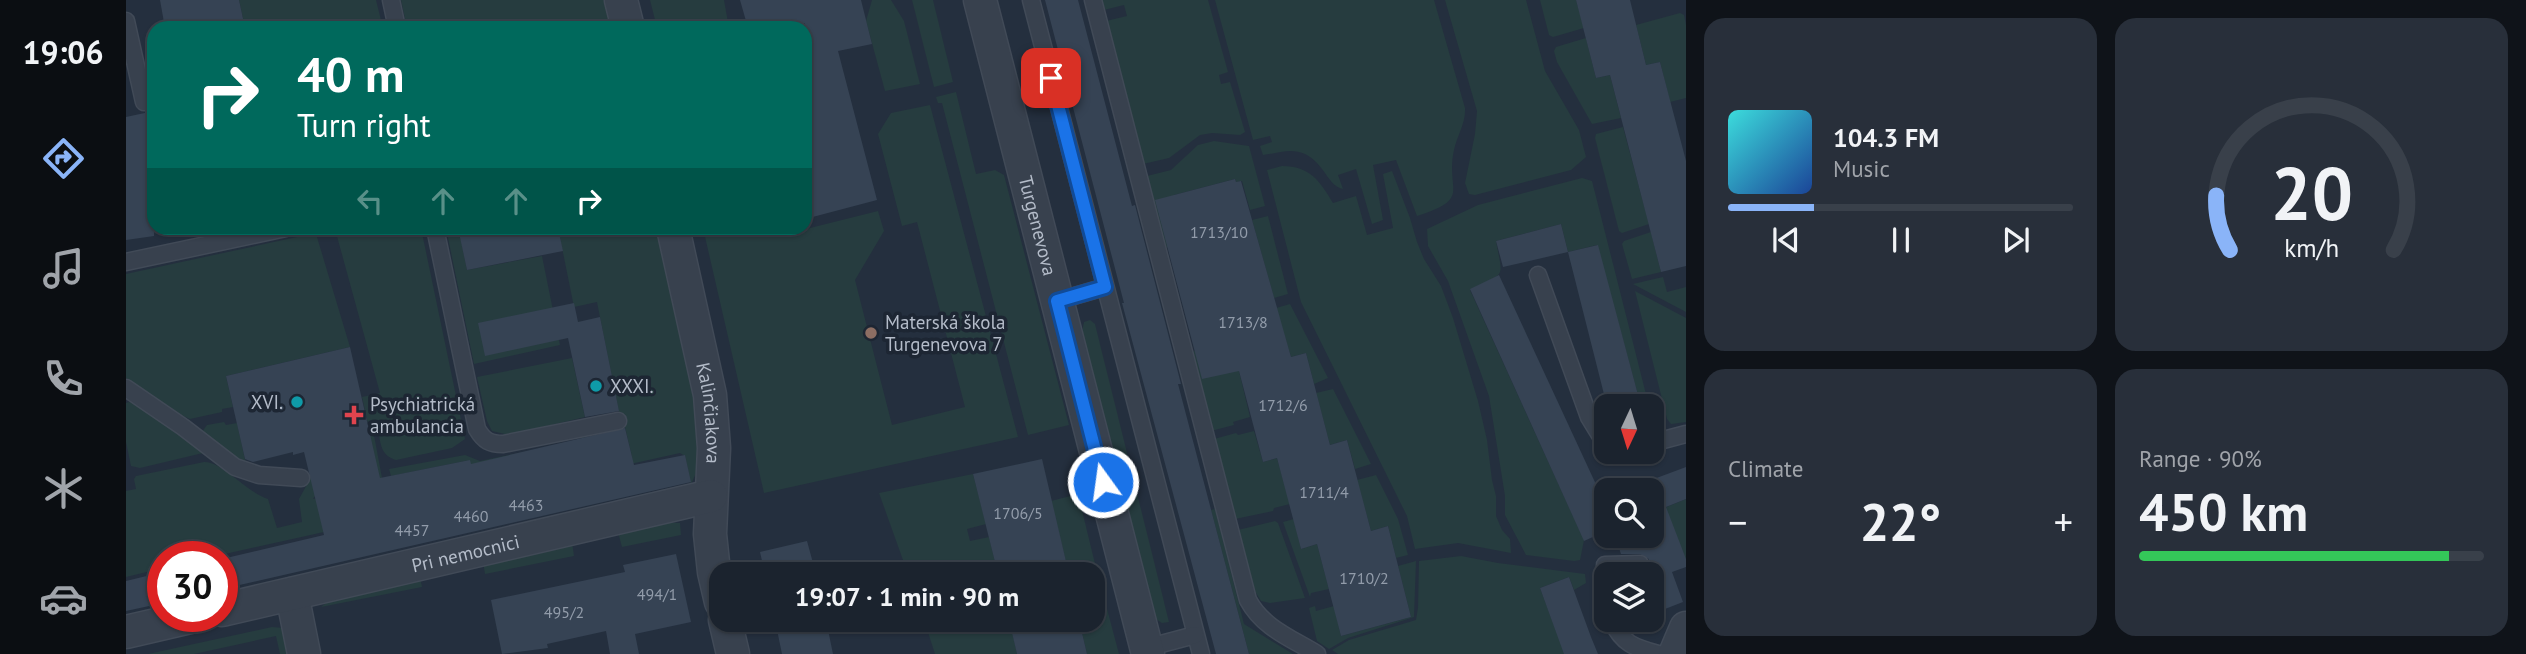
<!DOCTYPE html>
<meta charset="utf-8">
<style>
body{margin:0;font-family:"PT Sans",sans-serif;background:#282f3a;color:#f1f3f6;height:100vh;display:flex;flex-direction:column;font-size:26px;white-space:nowrap}
*{box-sizing:border-box;margin:0}
p{font-size:23px;color:#a0a4aa}
.icon{flex:none;width:38px;height:38px;fill:none;stroke:currentColor;stroke-width:2;stroke-linecap:round;stroke-linejoin:round}
.map{position:relative;flex:1;overflow:hidden}
.details{display:flex;flex-direction:column;gap:18px;padding:18px;background:#0f1319;width:840px}
.details>*{flex:none}
.top-card{position:absolute;left:21px;top:21px;width:665px;height:214px;border-radius:21px;box-shadow:0 2px 5px #0004,0 0 0 2px #39404a;background:#00695c;color:#fff;overflow:hidden}
.needle{width:46px;rotate:184deg}
.buttons{position:absolute;left:1468px;top:394px;display:grid;gap:14px}
.buttons a{display:grid;place-items:center;width:70px;height:70px;border-radius:14px;background:#1b232e;box-shadow:0 2px 5px #0004,0 0 0 2px #39404a;font-size:35px}
.speed{position:absolute;left:21px;top:541px;display:flex;gap:14px;font-size:35px;font-weight:700;text-align:center}
.speed>*{display:grid;place-content:center;width:91px;height:91px;border-radius:50%;background:#1b232e;box-shadow:0 2px 5px #0004,0 0 0 2px #39404a;line-height:1}
.speed .limit{border:10px solid #d22;background:#fff;color:#111}
.pin{position:absolute;display:grid;place-items:center;width:60px;height:60px;color:#fff;margin:-30px;border-radius:14px;box-shadow:0 4px 10px #0006}
.me{position:absolute;width:77px;margin:-38px;rotate:346deg;stroke-linejoin:round;filter:drop-shadow(0 0 5px #0008)}
.turn{display:flex;align-items:center;gap:24px;height:147px;padding:0 35px;font-size:32px}
.turn .icon{width:91px;height:91px;stroke-width:2.5}
.turn b{display:block;font-size:49px;line-height:60px}
.lanes{display:flex;align-items:center;height:66px;padding:0 35px;background:#0003;justify-content:center;gap:35px;direction:ltr}
.lanes .off{opacity:.35}
.big{font-size:52px;font-weight:700;line-height:1.1}
.details .widget{flex:1;display:flex;flex-direction:column;justify-content:center;gap:10px;min-width:0;padding:0 24px;border-radius:21px;background:#282f3a}
.details .dial{align-items:center;gap:0}
.dial svg{height:182px;overflow:visible;fill:none;stroke:#39404a;stroke-width:7;stroke-linecap:round;text-anchor:middle}
.dial text{fill:#f1f3f6;stroke:none}
.song{display:flex;align-items:center;gap:21px}
.cover{width:84px;height:84px;border-radius:10px;background:linear-gradient(135deg,hsl(180 70% 55%),hsl(220 70% 35%))}
.played{height:7px;border-radius:4px;background:linear-gradient(90deg,#8ab4f8 25%,#39404a 25%)}
.keys{display:flex;justify-content:space-around;direction:ltr}
.heat{display:flex;justify-content:space-between;align-items:center;font-size:38px;direction:ltr}
.charge{height:10px;border-radius:5px;background:linear-gradient(90deg,#34c759 90%,#39404a 0)}
.details .tiles{flex:1;display:grid;gap:18px;grid-template-columns:repeat(2,1fr)}
.trip{position:absolute;left:583px;top:562px;width:396px;height:70px;border-radius:21px;background:#1b232e;box-shadow:0 2px 5px #0004,0 0 0 2px #39404a;font-weight:700;line-height:70px;text-align:center}
main{display:flex;flex:1;min-height:0}
.menu{display:flex;flex-direction:column;width:126px;justify-content:space-around;align-items:center;background:#0b0e12;color:#a0a4aa}
.menu .icon{width:49px;height:49px}
.menu .current{color:#8ab4f8}
.menu b{font-size:32px;color:#f1f3f6}
.map>svg:first-child{display:block}
.green{fill:#263c3f}
.building{fill:#364354}
.lines{fill:none;stroke-linecap:round;stroke-linejoin:round}
.lane-casing{stroke:#414a57;stroke-width:19}
.street-casing{stroke:#414a57;stroke-width:35}
.lane{stroke:#38414e;stroke-width:16}
.street{stroke:#38414e;stroke-width:32}
.route-casing{stroke:#114b97;stroke-width:18}
.route{stroke:#1a73e8;stroke-width:12}
.education-dot{fill:#8d6e63;stroke:#1d2633;stroke-width:2.5}
.culture-dot{fill:#0f9aa8;stroke:#1d2633;stroke-width:2.5}
.health-dot{fill:#e0444e;stroke:#1d2633;stroke-width:2.5}
.labels{text-anchor:middle;stroke-width:7;stroke-linejoin:round;paint-order:stroke}
.number-label{font-size:16px;fill:#929caa}
.street-label{font-size:19px;fill:#b4bcc9;stroke:#1d2633}
.poi-label{font-size:19px;fill:#b4bcc9;stroke:#1d2633;text-anchor:start}
</style>
<main>
<nav class="menu">
<b>19:06</b>
<svg class="icon current" aria-label="directions" viewBox="0 0 24 24"><path d="M12 3l9 9-9 9-9-9zM9 14v-3h6M13 9l2 2-2 2"/></svg>
<svg class="icon" aria-label="music" viewBox="0 0 24 24"><path d="M9 18V5l10-2v13"/><circle cx="6" cy="18" r="3"/><circle cx="16" cy="16" r="3"/></svg>
<svg class="icon" aria-label="phone" viewBox="0 0 24 24"><path d="M5 4h4l2 5-3 2q2 4 5 5l2-3 5 2v4C11 20 4 13 5 4z"/></svg>
<svg class="icon" aria-label="climate" viewBox="0 0 24 24"><path d="M12 3v18M4 7l16 10M4 17L20 7"/></svg>
<svg class="icon" aria-label="car" viewBox="0 0 24 24"><path d="M5 17H2v-5l4-1 3-4h7l3 4 3 1v5h-3M9 17h6M6 11h13"/><circle cx="7" cy="17" r="2"/><circle cx="17" cy="17" r="2"/></svg>
</nav>
<div class="map">
<svg width="1560" height="654" viewBox="0 0 1560 654">
<rect width="100%" height="100%" fill="#242f3e"/>
<g class="green">
<path d="M 113,0 L 250,0 L 257,28 L 119,28 Z"/>
<path d="M 275,0 L 478,0 L 485,28 L 281,28 Z"/>
<path d="M 524,0 L 598,0 L 603,28 L 531,28 Z"/>
<path d="M 746,0 L 765,0 L 778,21 L 794,84 L 759,91 L 740,21 Z"/>
<path d="M 786,0 L 807,0 L 827,82 L 808,87 Z"/>
<path d="M 975,0 L 1082,0 L 1102,72 L 1093,75 L 1095,84 L 1104,82 L 1119,132 L 1114,135 L 1086,133 L 1074,135 L 1043,158 L 1017,164 L 980,21 L 1001,16 L 998,5 L 978,10 Z"/>
<path d="M 1089,0 L 1308,0 L 1339,108 C 1340,123 1331,136 1328,150 C 1319,191 1347,198 1291,216 L 1270,160 L 1247,165 L 1257,220 L 1246,224 L 1230,169 L 1212,175 L 1217,189 C 1199,186 1197,152 1165,151 C 1156,151 1146,154 1137,155 L 1134,146 L 1146,142 L 1144,136 L 1127,140 Z"/>
<path d="M 1319,0 L 1400,0 L 1419,71 L 1453,130 L 1460,157 L 1445,170 L 1349,195 L 1343,194 L 1339,183 L 1349,134 L 1351,111 Z"/>
<path d="M 1414,0 L 1450,0 L 1458,28 L 1427,37 L 1423,35 Z"/>
<path d="M 1554,13 L 1558,15 L 1560,25 L 1560,98 L 1544,102 L 1534,62 L 1520,65 L 1510,25 Z"/>
<path d="M 1460,38 L 1470,78 L 1484,75 L 1495,118 L 1466,124 L 1431,62 L 1428,51 L 1430,47 Z"/>
<path d="M 830,92 L 850,174 L 869,170 L 878,175 L 943,425 L 902,435 L 816,103 L 812,103 L 810,97 Z"/>
<path d="M 804,105 L 892,437 L 638,493 L 577,228 L 654,228 L 656,235 L 752,211 L 758,231 L 729,280 L 766,425 L 839,407 L 791,222 L 776,226 L 752,134 L 765,113 Z"/>
<path d="M 1497,127 L 1523,224 L 1496,233 L 1493,231 L 1469,138 L 1470,134 Z"/>
<path d="M 1088,141 L 1123,146 L 1139,206 L 1124,210 L 1116,181 L 1110,182 L 1109,179 L 1048,195 L 1045,249 L 1038,246 L 1021,176 L 1045,170 L 1072,145 Z"/>
<path d="M 1156,166 C 1184,166 1194,181 1207,203 L 1230,196 L 1241,235 L 1267,228 L 1257,174 L 1266,171 L 1284,218 L 1291,242 L 1298,259 L 1315,286 L 1327,318 L 1352,401 L 1361,440 L 1366,480 L 1370,496 L 1370,516 L 1376,530 L 1384,539 L 1385,553 L 1332,543 L 1289,549 L 1281,516 L 1175,302 L 1141,170 Z"/>
<path d="M 1456,178 L 1466,181 L 1523,406 L 1515,406 L 1471,245 L 1442,252 L 1435,224 L 1370,241 C 1377,280 1381,271 1344,290 L 1458,540 L 1454,560 L 1448,561 L 1400,555 L 1379,515 L 1379,496 L 1363,396 L 1322,281 L 1302,246 L 1301,229 L 1352,205 Z"/>
<path d="M 1142,216 L 1162,294 L 1148,298 L 1126,220 Z"/>
<path d="M 215,228 L 295,228 L 339,439 L 326,448 L 270,460 C 257,456 255,448 253,435 L 248,435 L 256,478 L 189,496 L 187,499 L 344,460 L 265,476 L 263,469 L 339,455 L 354,461 L 455,440 L 457,435 L 465,466 L 506,457 L 499,427 L 496,427 L 471,302 L 448,307 L 432,228 L 531,228 L 579,435 L 572,469 L 565,484 L 559,456 L 554,453 L 90,556 L 37,556 L 37,568 L 0,577 L 0,491 L 10,489 L 8,479 L 10,476 L 78,462 C 96,461 120,492 142,499 L 151,528 L 176,522 L 173,499 L 204,443 L 244,433 L 236,397 L 254,393 L 209,229 Z"/>
<path d="M 320,228 L 345,228 L 333,230 L 341,270 L 416,256 L 434,345 L 348,364 Z"/>
<path d="M 1525,232 L 1535,272 L 1506,279 L 1496,244 L 1498,241 Z"/>
<path d="M 185,234 L 191,237 L 224,347 L 100,376 L 107,407 L 96,409 L 96,412 L 64,419 L 55,415 L 0,378 L 0,274 Z"/>
<path d="M 1537,277 L 1541,292 L 1560,287 L 1560,312 L 1507,284 Z"/>
<path d="M 1509,291 L 1560,318 L 1560,422 L 1545,424 L 1541,419 Z"/>
<path d="M 1164,304 L 1202,378 L 1188,384 L 1180,353 L 1165,357 L 1150,308 Z"/>
<path d="M 964,320 L 969,324 L 1043,622 L 1036,623 L 1030,619 L 956,332 L 958,322 Z"/>
<path d="M 1086,346 L 1113,371 L 1124,417 L 1107,422 L 1108,425 L 1085,431 L 1065,352 Z"/>
<path d="M 446,358 L 459,417 L 383,435 L 366,431 L 361,421 L 351,377 Z"/>
<path d="M 1207,389 L 1245,464 L 1229,469 L 1221,440 L 1204,445 L 1190,393 Z"/>
<path d="M 3,402 L 16,407 L 77,453 L 14,468 L 5,466 L 0,442 L 0,403 Z"/>
<path d="M 98,422 L 100,425 L 111,423 L 120,464 L 76,432 L 81,425 Z"/>
<path d="M 1128,431 L 1137,462 L 1151,458 L 1164,504 L 1148,508 L 1147,511 L 1109,519 L 1088,439 L 1110,433 L 1112,435 Z"/>
<path d="M 847,474 L 860,524 L 841,529 L 844,541 L 863,537 L 872,574 L 782,574 L 753,493 Z"/>
<path d="M 1250,475 L 1272,519 L 1282,555 L 1270,558 L 1262,526 L 1245,531 L 1231,480 Z"/>
<path d="M 952,494 L 972,576 L 966,578 L 966,574 L 943,574 L 925,501 Z"/>
<path d="M 1560,499 L 1560,560 L 1538,508 Z"/>
<path d="M 1089,509 L 1118,624 L 1167,654 L 1123,654 L 1085,510 Z"/>
<path d="M 1168,519 L 1175,549 L 1191,544 L 1203,589 L 1185,593 L 1184,597 L 1157,522 Z"/>
<path d="M 1149,521 L 1152,523 L 1179,598 L 1144,603 L 1135,601 L 1127,588 L 1112,530 Z"/>
<path d="M 532,522 L 554,523 L 555,535 L 496,547 L 492,532 Z"/>
<path d="M 446,542 L 448,556 L 359,574 L 357,562 Z"/>
<path d="M 1335,556 L 1372,563 L 1459,574 L 1460,583 L 1448,590 L 1443,577 L 1414,588 L 1439,654 L 1212,654 L 1206,650 L 1223,640 L 1290,620 L 1292,608 L 1293,561 Z"/>
<path d="M 1290,561 L 1288,617 L 1222,638 L 1203,649 L 1191,641 L 1183,608 L 1189,606 L 1190,611 L 1208,606 L 1215,636 L 1285,617 L 1272,566 Z"/>
<path d="M 294,577 L 296,587 L 195,607 L 201,602 Z"/>
<path d="M 975,586 L 993,654 L 961,654 L 953,620 L 966,620 L 966,589 Z"/>
<path d="M 798,620 L 862,620 L 866,630 L 885,626 L 891,654 L 809,654 Z"/>
<path d="M 146,627 L 158,628 L 165,654 L 154,654 L 150,636 L 68,654 L 22,654 Z"/>
</g>
<g class="building">
<path d="M 34,0 L 113,0 L 119,28 L 39,28 Z"/>
<path d="M 614,0 L 735,0 L 746,44 L 712,51 L 751,200 L 679,219 L 679,23 L 659,28 L 622,28 Z"/>
<path d="M 919,0 L 952,0 L 1006,206 L 1009,205 L 1055,384 L 1052,384 L 1123,654 L 1090,654 L 996,303 L 998,303 Z"/>
<path d="M 1450,0 L 1504,0 L 1520,65 L 1534,62 L 1560,161 L 1560,266 L 1535,272 L 1484,75 L 1470,78 Z"/>
<path d="M 28,111 L 28,236 L 0,240 L 0,117 Z"/>
<path d="M 1109,179 L 1110,182 L 1115,181 L 1165,357 L 1180,353 L 1204,445 L 1221,440 L 1245,531 L 1262,526 L 1285,617 L 1215,636 L 1191,544 L 1175,549 L 1151,458 L 1137,462 L 1113,371 L 1076,379 L 1029,200 Z"/>
<path d="M 1435,224 L 1442,252 L 1472,245 L 1515,406 L 1481,406 L 1442,252 L 1377,267 L 1370,241 Z"/>
<path d="M 332,228 L 432,228 L 437,251 L 341,270 Z"/>
<path d="M 1373,275 L 1480,506 L 1480,531 L 1458,541 L 1344,289 Z"/>
<path d="M 448,303 L 452,322 L 474,317 L 493,411 L 459,417 L 442,338 L 359,356 L 352,323 Z"/>
<path d="M 224,347 L 254,478 L 344,460 L 345,464 L 499,428 L 508,465 L 559,455 L 565,482 L 96,589 L 96,559 L 198,535 L 178,452 L 167,455 L 167,452 L 127,462 L 119,459 L 100,376 Z"/>
<path d="M 916,459 L 943,574 L 872,574 L 847,474 Z"/>
<path d="M 1560,467 L 1560,499 L 1540,507 L 1560,559 L 1560,567 L 1546,572 L 1557,602 L 1526,614 L 1526,574 L 1516,574 L 1523,568 L 1523,559 L 1514,554 L 1495,554 L 1492,545 L 1513,538 L 1512,536 L 1526,536 L 1526,490 L 1501,489 Z"/>
<path d="M 681,541 L 690,574 L 639,574 L 634,552 Z"/>
<path d="M 550,554 L 565,622 L 509,634 L 513,654 L 484,654 L 480,631 L 421,644 L 422,648 L 376,654 L 365,600 L 499,572 L 497,565 Z"/>
<path d="M 37,572 L 37,603 L 0,611 L 0,581 Z"/>
<path d="M 1443,577 L 1465,637 L 1472,654 L 1438,654 L 1414,588 Z"/>
<path d="M 649,620 L 700,620 L 707,654 L 656,654 Z"/>
<path d="M 883,620 L 953,620 L 961,654 L 891,654 Z"/>
</g>
<g class="lines">
<g class="lane-casing">
<g id="lane">
<path d="M 265,0 L 271,28"/>
<path d="M 905,0 L 1075,654"/>
<path d="M 967,0 L 1122,600 C 1137,628 1165,638 1191,654"/>
<path d="M 0,21 L 18,102"/>
<path d="M 309,228 L 351,429 C 358,441 364,444 377,444 L 492,421"/>
<path d="M 0,262 L 160,228"/>
<path d="M 1412,275 L 1463,417 L 1474,435 L 1480,439"/>
<path d="M 931,301 L 979,287"/>
<path d="M 0,388 L 57,427 L 109,467 L 133,475 L 175,478"/>
<path d="M 1526,443 L 1560,434"/>
<path d="M 1480,589 L 1479,565 L 1514,564"/>
<path d="M 1485,620 C 1497,644 1507,647 1532,654"/>
<path d="M 1020,648 L 1069,635"/>
</g>
</g>
<g class="street-casing">
<g id="street">
<path d="M 495,0 L 502,28"/>
<path id="s1" d="M 854,0 L 1022,654"/>
<path id="s2" d="M 547,228 L 584,395 L 588,448 L 584,534 L 588,572 L 595,602"/>
<path d="M 166,594 L 178,654"/>
<path id="s3" d="M 96,610 L 585,496"/>
<path d="M 599,620 L 607,654"/>
<path d="M 0,632 L 69,616"/>
<path d="M 1549,654 L 1560,628"/>
</g>
</g>
<use href="#lane" class="lane"/>
<use href="#street" class="street"/>
</g>
<g class="lines">
<g class="route-casing">
<path id="route" d="M 925,78 L 979,287 L 931,301 L 977,482"/>
</g>
<use href="#route" class="route"/>
</g>
<circle class="education-dot" cx="745" cy="333" r="7"/>
<g class="culture-dot">
<circle cx="470" cy="386" r="7"/>
<circle cx="171" cy="402" r="7"/>
</g>
<path class="health-dot" d="M224.5 404.5h7v7h7v7h-7v7h-7v-7h-7v-7h7z"/>
<g class="labels">
<g class="number-label">
<text x="1093" y="238">1713/10</text>
<text x="1117" y="328">1713/8</text>
<text x="1157" y="411">1712/6</text>
<text x="1198" y="498">1711/4</text>
<text x="400" y="511">4463</text>
<text x="892" y="519">1706/5</text>
<text x="345" y="522">4460</text>
<text x="286" y="536">4457</text>
<text x="1238" y="584">1710/2</text>
<text x="531" y="600">494/1</text>
<text x="438" y="618">495/2</text>
</g>
<g class="street-label">
<text dy="7" stroke="none"><textPath href="#s1" startOffset="233">Turgenevova</textPath></text>
<text dy="7" stroke="none"><textPath href="#s2" startOffset="189">Kalinčiakova</textPath></text>
<text dy="7" stroke="none"><textPath href="#s3" startOffset="250">Pri nemocnici</textPath></text>
</g>
<g class="poi-label">
<text x="759" y="329">Materská škola<tspan x="759" dy="22">Turgenevova 7</tspan></text>
<text x="484" y="393">XXXI.</text>
<text x="157" y="409" text-anchor="end">XVI.</text>
<text x="244" y="411">Psychiatrická<tspan x="244" dy="22">ambulancia</tspan></text>
</g>
</g>
</svg>
<div class="buttons">
<a><svg class="needle" viewBox="-14 -14 28 28"><path d="M0-13l5 13h-10z" fill="#e53935"/><path d="M0 13l5-13h-10z" fill="#a0a4aa"/></svg></a>
<a><svg class="icon" aria-label="search" viewBox="0 0 24 24"><circle cx="10" cy="10" r="6"/><path d="M15 15l6 6"/></svg></a>
<a><svg class="icon" aria-label="layers" viewBox="0 0 24 24"><path d="M12 4l9 5-9 5-9-5zM3 14l9 5 9-5"/></svg></a>
</div>
<div class="speed"><div class="limit">30</div></div>
<div class="pin" style="left:925px;top:78px;background:#d93025"><svg class="icon" aria-label="arrive" viewBox="0 0 24 24"><path d="M6 21V4h12l-3 4 3 4H6"/></svg></div>
<svg class="me" style="left:977px;top:482px" viewBox="-20 -20 40 40"><circle r="17" fill="#1a73e8" stroke="#fff" stroke-width="3"/><path d="M0-11L8 9 0 5-8 9z" fill="#fff"/></svg>
<div class="trip">19:07 · 1 min · 90 m</div>
<div class="top-card">
<div class="turn"><svg class="icon" aria-label="right" viewBox="0 0 24 24"><path d="M7 20v-9h11M14 6l5 5-5 5"/></svg><div><b>40 m</b>Turn right</div></div>
<div class="lanes"><svg class="icon off" aria-label="left" viewBox="0 0 24 24"><path d="M17 20v-9H6M10 6l-5 5 5 5"/></svg><svg class="icon off" aria-label="ahead" viewBox="0 0 24 24"><path d="M12 20V5M6 11l6-6 6 6"/></svg><svg class="icon off" aria-label="ahead" viewBox="0 0 24 24"><path d="M12 20V5M6 11l6-6 6 6"/></svg><svg class="icon" aria-label="right" viewBox="0 0 24 24"><path d="M7 20v-9h11M14 6l5 5-5 5"/></svg></div>
</div>
</div>
<section class="details">
<div class="tiles">
<div class="widget">
<div class="song"><i class="cover"></i><div><b>104.3 FM</b><p>Music</p></div></div>
<div class="played"></div>
<div class="keys"><svg class="icon" aria-label="previous" viewBox="0 0 24 24"><path d="M18 5L8 12l10 7zM5 5v14"/></svg><svg class="icon" aria-label="pause" viewBox="0 0 24 24"><path d="M8 5v14M16 5v14"/></svg><svg class="icon" aria-label="next" viewBox="0 0 24 24"><path d="M6 5l10 7-10 7zM19 5v14"/></svg></div>
</div>
<div class="widget dial"><svg viewBox="0 0 100 80">
<path d="M14 69A42 42 0 1 1 86 69"/>
<path d="M14 69A42 42 0 0 1 8 45" stroke="#8ab4f8"/>
<text x="50" y="56" font-size="32" font-weight="700">20</text>
<text x="50" y="72" font-size="11">km/h</text>
</svg></div>
<div class="widget"><p>Climate</p>
<div class="heat"><a>−</a><b class="big">22°</b><a>+</a></div>
</div>
<div class="widget"><p>Range · 90%</p><b class="big">450 km</b><div class="charge"></div></div>
</div>
</section>
</main>
